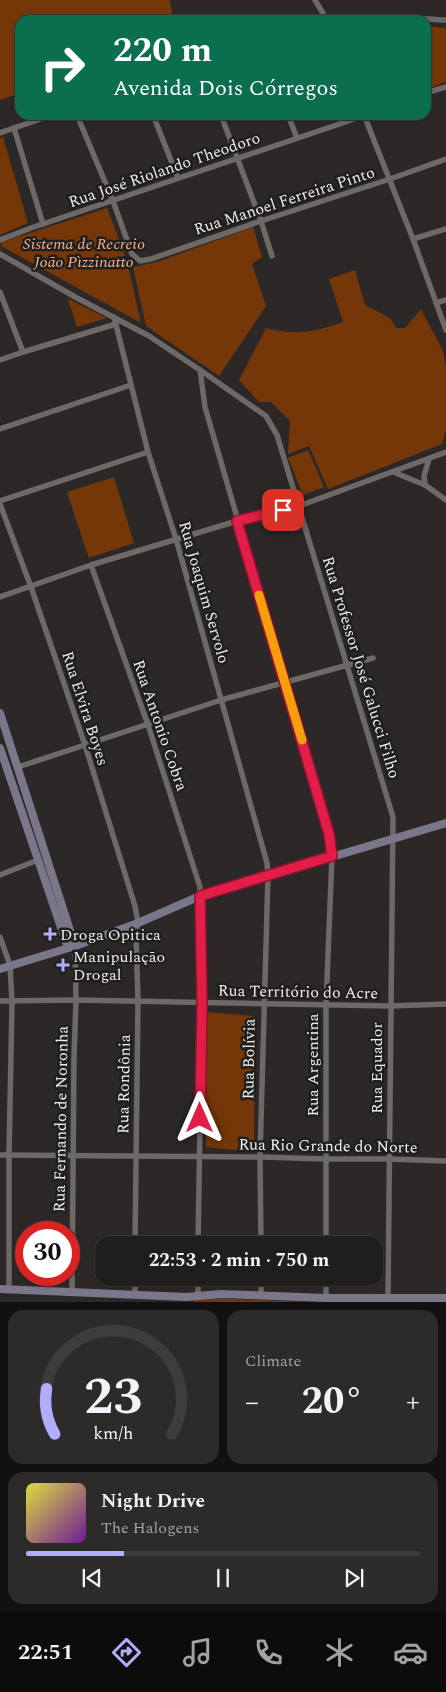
<!DOCTYPE html>
<meta charset="utf-8">
<style>
body{margin:0;font-family:Spectral,serif;background:#2d2b2a;color:#f1f3f6;height:100vh;display:flex;flex-direction:column;font-size:19px;white-space:nowrap}
*{box-sizing:border-box;margin:0}
p{font-size:16px;color:#a2a2a4}
.icon{flex:none;width:28px;height:28px;fill:none;stroke:currentColor;stroke-width:2;stroke-linecap:round;stroke-linejoin:round}
.map{position:relative;height:1302px;overflow:hidden}
.details{display:flex;flex-direction:column;gap:8px;padding:8px;background:#121010;flex:1}
.details>*{flex:none}
.banner{position:absolute;left:15px;top:15px;width:416px;height:105px;border-radius:15px;box-shadow:0 1px 4px #0004,0 0 0 1px #3d3c3b;background:#0b6e4f;color:#fff;overflow:hidden}
.speed{position:absolute;left:15px;top:1221px;display:flex;gap:10px;font-size:25px;font-weight:700;text-align:center}
.speed>*{display:grid;place-content:center;width:65px;height:65px;border-radius:50%;background:#201e1d;box-shadow:0 1px 4px #0004,0 0 0 1px #3d3c3b;line-height:1}
.speed .limit{border:8px solid #d22;background:#fff;color:#111}
.pin{position:absolute;display:grid;place-items:center;width:42px;height:42px;color:#fff;margin:-21px;border-radius:10px;box-shadow:0 2px 8px #0006}
.me{position:absolute;width:55px;margin:-28px;rotate:0deg;stroke-linejoin:round;filter:drop-shadow(0 0 4px #0008)}
.turn{display:flex;align-items:center;gap:18px;height:105px;padding:0 15px;font-size:22px}
.turn .icon{width:65px;height:65px;stroke-width:2.5}
.turn b{display:block;font-size:35px;line-height:42px}
.big{font-size:38px;font-weight:700;line-height:1.1}
.details .tile{flex:1;display:flex;flex-direction:column;justify-content:center;gap:8px;min-width:0;padding:0 18px;border-radius:15px;background:#2d2b2a}
.details .dial{align-items:center;gap:0}
.dial svg{height:130px;overflow:visible;fill:none;stroke:#3d3c3b;stroke-width:7;stroke-linecap:round;text-anchor:middle}
.dial text{fill:#f1f3f6;stroke:none}
.song{display:flex;align-items:center;gap:15px}
.cover{width:60px;height:60px;border-radius:8px;background:linear-gradient(135deg,hsl(60 70% 55%),hsl(280 70% 35%))}
.played{height:5px;border-radius:2px;background:linear-gradient(90deg,#b1adfa 25%,#3d3c3b 25%)}
.keys{display:flex;justify-content:space-around;direction:ltr}
.heat{display:flex;justify-content:space-between;align-items:center;font-size:28px;direction:ltr}
.details .tiles{flex:1;display:grid;gap:8px;grid-template-columns:1fr 1fr}
.tile:last-child{grid-column:span 2}
.trip{position:absolute;left:95px;top:1236px;width:288px;height:50px;border-radius:15px;background:#201e1d;box-shadow:0 1px 4px #0004,0 0 0 1px #3d3c3b;font-weight:700;line-height:50px;text-align:center}
.menu{display:flex;height:80px;justify-content:space-around;align-items:center;background:#0d0c0c;color:#a2a2a4}
.menu .icon{width:35px;height:35px}
.menu .selected{color:#b1adfa}
.menu b{font-size:22px;color:#f1f3f6}
.map>svg:first-child{display:block}
.green{fill:#753708}
.lines{fill:none;stroke-linecap:round;stroke-linejoin:round}
.street{stroke:#6c6967;stroke-width:5.5}
.secondary{stroke:#7a778a;stroke-width:8}
.route-casing{stroke:#92132f;stroke-width:12}
.route{stroke:#e11d48;stroke-width:9}
.slow{stroke:#f59e0b;stroke-width:9}
.poi-dot{fill:#b1adfa;stroke:#211f1d;stroke-width:2}
.labels{text-anchor:middle;stroke-width:5;stroke-linejoin:round;paint-order:stroke}
.street-label{font-size:16px;fill:#efedec;stroke:#211f1d}
.park-label{font-size:16px;font-style:italic;fill:#f4b28c;stroke:#211f1d}
.poi-label{font-size:16px;fill:#efedec;stroke:#211f1d;text-anchor:start}
</style>
<div class="map">
<svg width="446" height="1302" viewBox="0 0 446 1302">
<rect width="100%" height="100%" fill="#2b2827"/>
<g class="green">
<path d="M 0,0 L 170,0 L 173,20 L 20,20 L 20,93 L 0,100 Z"/>
<path d="M 426,26 L 446,28 L 446,82 L 426,89 Z"/>
<path d="M 3,137 L 28,223 L 0,235 L 0,138 Z"/>
<path d="M 107,208 L 127,261 L 141,323 L 1,246 L 2,242 Z"/>
<path d="M 253,227 L 262,257 L 252,264 L 266,306 L 219,376 L 146,326 L 133,267 L 157,262 Z"/>
<path d="M 355,270 L 365,305 L 390,318 L 396,328 L 405,328 L 421,309 L 443,351 L 446,369 L 446,429 L 442,444 L 328,489 L 309,446 L 288,454 L 290,421 L 271,402 L 259,402 L 239,380 L 266,328 C 295,336 315,332 343,322 L 329,279 Z"/>
<path d="M 68,299 L 107,318 L 77,327 Z"/>
<path d="M 308,450 L 324,487 L 303,495 L 288,458 Z"/>
<path d="M 114,477 L 134,543 L 89,558 L 67,492 Z"/>
<path d="M 207,1012 L 255,1016 L 254,1152 L 206,1147 Z"/>
<path d="M 203,1298 L 310,1302 L 194,1302 L 195,1300 Z"/>
</g>
<g class="lines">
<g class="street">
<path d="M 315,0 L 327,20"/>
<path d="M 352,20 C 382,13 415,19 446,20"/>
<path d="M 426,93 L 446,87"/>
<path d="M 77,115 L 113,201 L 132,254 L 140,261 L 151,259 L 261,221 L 390,179 L 446,159"/>
<path d="M 153,115 L 178,178"/>
<path d="M 221,115 L 261,221 L 272,256"/>
<path d="M 288,115 L 297,138"/>
<path d="M 364,115 L 413,239 L 446,330"/>
<path d="M 14,128 L 43,224"/>
<path d="M 0,133 L 52,115"/>
<path d="M 413,239 L 446,229"/>
<path d="M 0,240 L 31,228 L 366,115"/>
<path d="M 0,254 L 77,298 L 149,336 L 200,370 L 266,416 L 277,435 L 393,817 L 388,1298"/>
<path d="M 0,292 L 23,352"/>
<path d="M 436,303 L 446,300"/>
<path d="M 114,317 L 148,452 L 176,539 L 267,863 L 268,875 L 260,1157 L 261,1245"/>
<path d="M 0,360 L 23,352 L 116,324"/>
<path d="M 200,370 L 205,407 L 329,834 L 332,856 L 326,1005 L 326,1245"/>
<path d="M 0,429 L 131,385"/>
<path d="M 393,472 L 425,485 L 424,476 L 429,459"/>
<path d="M 425,485 L 446,500"/>
<path d="M 0,501 L 148,452"/>
<path d="M 0,504 L 31,587 L 85,745 L 135,906 L 138,923 L 136,935 L 138,1001 L 135,1245"/>
<path d="M 91,565 L 148,725 L 200,887 L 202,1003 L 198,1245"/>
<path d="M 0,597 L 91,565 L 237,521 L 299,506 L 446,452"/>
<path d="M 18,767 L 221,700 L 373,658"/>
<path d="M 0,875 L 38,860"/>
<path d="M 0,937 L 10,965 L 12,1002 L 9,1155 L 9,1289"/>
<path d="M 0,1001 L 76,1000 L 390,1006 L 446,1004"/>
<path d="M 0,1155 L 260,1157 L 326,1159 L 389,1159 L 446,1161"/>
<path d="M 261,1278 L 261,1295"/>
<path d="M 326,1278 L 326,1298"/>
<path d="M 72,1293 L 74,1058 L 76,1000 L 75,946"/>
<path d="M 135,1294 L 135,1278"/>
<path d="M 198,1295 L 198,1278"/>
</g>
<g class="secondary">
<path d="M 0,713 L 75,946"/>
<path d="M 0,748 L 68,948"/>
<path d="M 0,969 L 75,946 L 138,923 L 200,896 L 446,823"/>
<path d="M 0,1289 L 186,1297 L 221,1294 L 326,1298 L 446,1298"/>
</g>
</g>
<g class="lines">
<g class="route-casing">
<path id="route" d="M 200,1118 L 202,1004 L 200,896 L 332,856 L 329,834 L 237,521 L 283,510"/>
</g>
<use href="#route" class="route"/>
<path class="slow" d="M 259,595 L 302,740"/>
</g>
<g class="poi-dot">
<path d="M47.5 926.5h5v5h5v5h-5v5h-5v-5h-5v-5h5z"/>
<path d="M60.5 957.5h5v5h5v5h-5v5h-5v-5h-5v-5h5z"/>
</g>
<g class="labels">
<g class="street-label">
<text transform="translate(164 169) rotate(-19)" y="6">Rua José Riolando Theodoro</text>
<text transform="translate(284 200) rotate(-18)" y="6">Rua Manoel Ferreira Pinto</text>
<text transform="translate(205 592) rotate(74)" y="6">Rua Joaquim Servolo</text>
<text transform="translate(362 667) rotate(73)" y="6">Rua Professor José Galucci Filho</text>
<text transform="translate(86 708) rotate(72)" y="6">Rua Elvira Boyes</text>
<text transform="translate(161 725) rotate(71)" y="6">Rua Antonio Cobra</text>
<text transform="translate(298 991) rotate(1)" y="6">Rua Território do Acre</text>
<text transform="translate(248 1059) rotate(-89)" y="6">Rua Bolívia</text>
<text transform="translate(312 1065) rotate(-90)" y="6">Rua Argentina</text>
<text transform="translate(376 1068) rotate(-90)" y="6">Rua Equador</text>
<text transform="translate(123 1084) rotate(-89)" y="6">Rua Rondônia</text>
<text transform="translate(60 1119) rotate(-89)" y="6">Rua Fernando de Noronha</text>
<text transform="translate(328 1145) rotate(1)" y="6">Rua Rio Grande do Norte</text>
</g>
<g class="park-label">
<text x="84" y="249">Sistema de Recreio<tspan x="84" dy="18">João Pìzzinatto</tspan></text>
</g>
<g class="poi-label">
<text x="60" y="940">Droga Opitica</text>
<text x="73" y="962">Manipulação<tspan x="73" dy="18">Drogal</tspan></text>
</g>
</g>
</svg>
<div class="speed"><div class="limit">30</div></div>
<div class="pin" style="left:283px;top:510px;background:#d93025"><svg class="icon" aria-label="arrive" viewBox="0 0 24 24"><path d="M6 21V4h12l-3 4 3 4H6"/></svg></div>
<svg class="me" style="left:200px;top:1118px" viewBox="-20 -20 40 40"><path d="M0-17L14 15 0 8-14 15z" fill="#e11d48" stroke="#fff" stroke-width="4"/></svg>
<div class="trip">22:53 · 2 min · 750 m</div>
<div class="banner">
<div class="turn"><svg class="icon" aria-label="right" viewBox="0 0 24 24"><path d="M7 20v-9h11M14 6l5 5-5 5"/></svg><div><b>220 m</b>Avenida Dois Córregos</div></div>
</div>
</div>
<section class="details">
<div class="tiles">
<div class="tile dial"><svg viewBox="0 0 100 80">
<path d="M14 69A42 42 0 1 1 86 69"/>
<path d="M14 69A42 42 0 0 1 9 41" stroke="#b1adfa"/>
<text x="50" y="56" font-size="32" font-weight="700">23</text>
<text x="50" y="72" font-size="11">km/h</text>
</svg></div>
<div class="tile"><p>Climate</p>
<div class="heat"><a>−</a><b class="big">20°</b><a>+</a></div>
</div>
<div class="tile">
<div class="song"><i class="cover"></i><div><b>Night Drive</b><p>The Halogens</p></div></div>
<div class="played"></div>
<div class="keys"><svg class="icon" aria-label="previous" viewBox="0 0 24 24"><path d="M18 5L8 12l10 7zM5 5v14"/></svg><svg class="icon" aria-label="pause" viewBox="0 0 24 24"><path d="M8 5v14M16 5v14"/></svg><svg class="icon" aria-label="next" viewBox="0 0 24 24"><path d="M6 5l10 7-10 7zM19 5v14"/></svg></div>
</div>
</div>
</section>
<nav class="menu">
<b>22:51</b>
<svg class="icon selected" aria-label="directions" viewBox="0 0 24 24"><path d="M12 3l9 9-9 9-9-9zM9 14v-3h6M13 9l2 2-2 2"/></svg>
<svg class="icon" aria-label="music" viewBox="0 0 24 24"><path d="M9 18V5l10-2v13"/><circle cx="6" cy="18" r="3"/><circle cx="16" cy="16" r="3"/></svg>
<svg class="icon" aria-label="phone" viewBox="0 0 24 24"><path d="M5 4h4l2 5-3 2q2 4 5 5l2-3 5 2v4C11 20 4 13 5 4z"/></svg>
<svg class="icon" aria-label="climate" viewBox="0 0 24 24"><path d="M12 3v18M4 7l16 10M4 17L20 7"/></svg>
<svg class="icon" aria-label="car" viewBox="0 0 24 24"><path d="M5 17H2v-5l4-1 3-4h7l3 4 3 1v5h-3M9 17h6M6 11h13"/><circle cx="7" cy="17" r="2"/><circle cx="17" cy="17" r="2"/></svg>
</nav>
